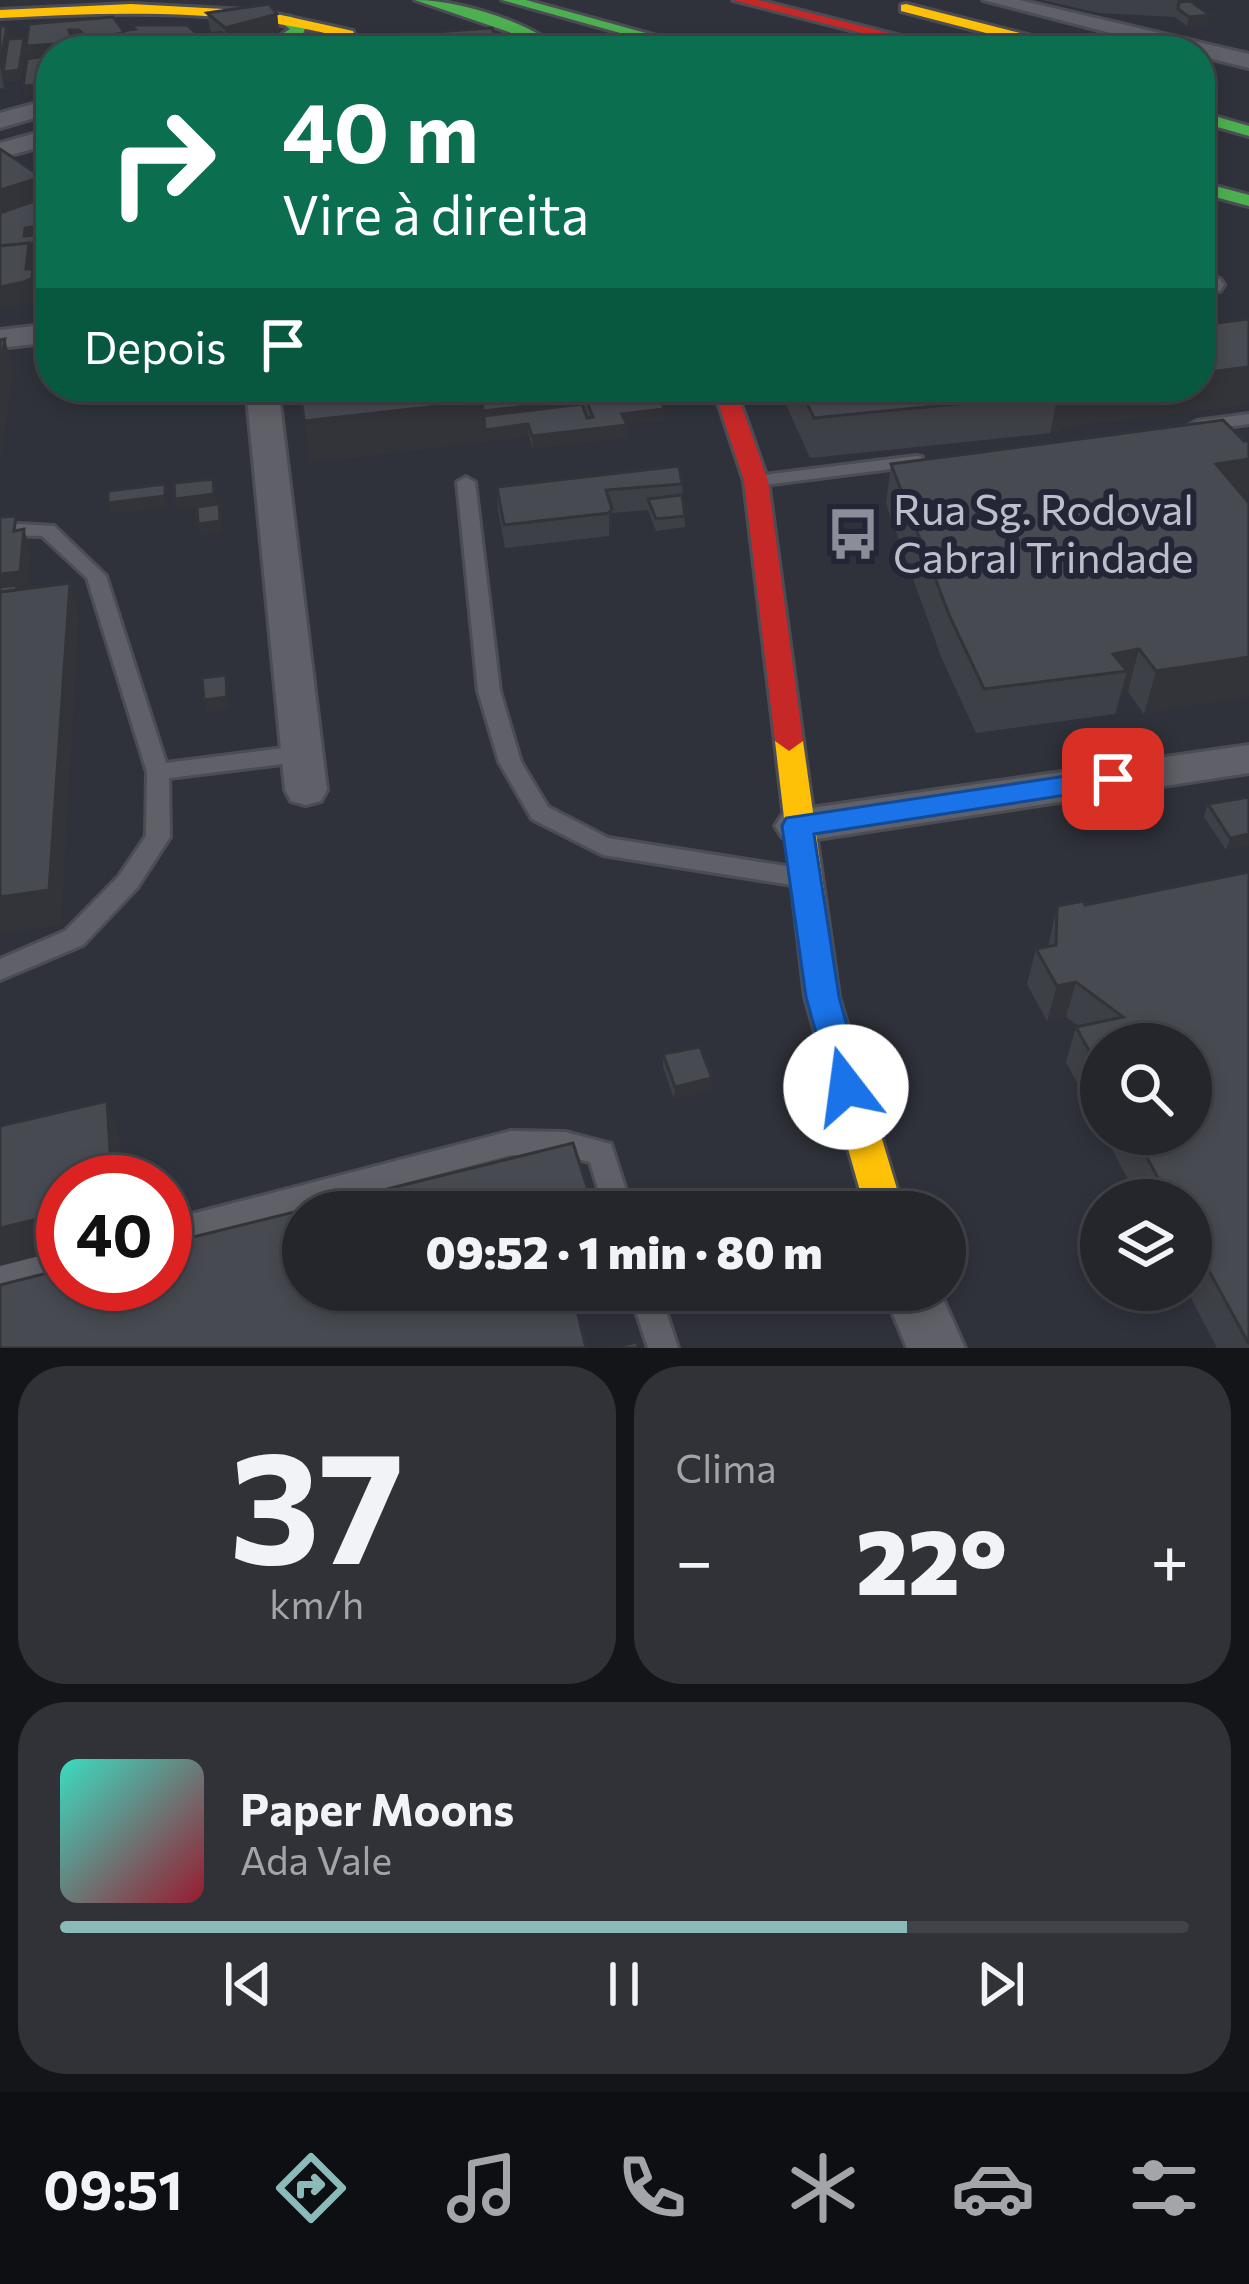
<!DOCTYPE html>
<html lang="pt">
<meta charset="utf-8">
<style>
body{margin:0;font-family:Commissioner,sans-serif;background:#303238;color:#f1f3f6;height:100vh;display:flex;flex-direction:column;font-size:45px;white-space:nowrap}
*{box-sizing:border-box;margin:0}
p{font-size:39px;color:#a3a5a9}
.icon{flex:none;width:66px;height:66px;fill:none;stroke:currentColor;stroke-width:2;stroke-linecap:round;stroke-linejoin:round}
.map{position:relative;height:1348px;overflow:hidden}
.panel{display:flex;flex-direction:column;gap:18px;padding:18px;background:#141518;flex:1}
.panel>*{flex:none}
.guide{position:absolute;left:36px;top:36px;width:1179px;height:366px;border-radius:48px;box-shadow:0 6px 18px #0003,0 0 0 3px #414348;background:#0b6e4f;color:#fff;overflow:hidden}
.buttons{position:absolute;left:1080px;top:1023px;display:grid;gap:24px}
.buttons a{display:grid;place-items:center;width:132px;height:132px;border-radius:50%;background:#24262c;box-shadow:0 6px 18px #0003,0 0 0 3px #414348;font-size:60px}
.speed{position:absolute;left:36px;top:1155px;display:flex;gap:24px;font-size:60px;font-weight:700;text-align:center}
.speed>*{display:grid;place-content:center;width:156px;height:156px;border-radius:50%;background:#24262c;box-shadow:0 6px 18px #0003,0 0 0 3px #414348;line-height:1}
.speed .limit{border:18px solid #d22;background:#fff;color:#111}
.pin{position:absolute;display:grid;place-items:center;width:102px;height:102px;color:#fff;margin:-51px;border-radius:24px;box-shadow:0 6px 18px #0006}
.me{position:absolute;width:132px;margin:-66px;rotate:345deg;stroke-linejoin:round;filter:drop-shadow(0 0 9px #0008)}
.turn{display:flex;align-items:center;gap:42px;height:252px;padding:0 48px;font-size:54px}
.turn .icon{width:156px;height:156px;stroke-width:2.5}
.turn b{display:block;font-size:84px;line-height:102px}
.then{display:flex;align-items:center;height:114px;padding:0 48px;background:#0003;gap:24px;font-size:45px}
.big{font-size:90px;font-weight:800;line-height:1.1}
.panel .tile{flex:1;display:flex;flex-direction:column;justify-content:center;gap:18px;min-width:0;padding:0 42px;border-radius:48px;background:#303238}
.panel .dial{align-items:center;gap:0}
.dial b{font-size:156px;line-height:1}
.song{display:flex;align-items:center;gap:36px}
.cover{width:144px;height:144px;border-radius:18px;background:linear-gradient(135deg,hsl(170 70% 55%),hsl(350 70% 35%))}
.played{height:12px;border-radius:6px;background:linear-gradient(90deg,#8bbbb9 75%,#414348 75%)}
.keys{display:flex;justify-content:space-around;direction:ltr}
.heat{display:flex;justify-content:space-between;align-items:center;font-size:66px;direction:ltr}
.panel .tiles{flex:1;display:grid;gap:18px;grid-template-columns:1fr 1fr}
.tile:last-child{grid-column:span 2}
.trip{position:absolute;left:282px;top:1191px;width:684px;height:120px;border-radius:60px;background:#24262c;box-shadow:0 6px 18px #0003,0 0 0 3px #414348;font-weight:800;line-height:120px;text-align:center}
.tab-bar{display:flex;height:192px;justify-content:space-around;align-items:center;background:#0e0f12;color:#a3a5a9}
.tab-bar .icon{width:84px;height:84px}
.tab-bar .current{color:#8bbbb9}
.tab-bar b{font-size:54px;color:#f1f3f6}
.map>svg:first-child{display:block}
.lines{fill:none;stroke-linecap:round;stroke-linejoin:round}
.lane-casing{stroke:#4c4d54;stroke-width:6}
.street-casing{stroke:#4c4d54;stroke-width:6}
.fast-casing{stroke:#4c4d54;stroke-width:6}
.slow-casing{stroke:#4c4d54;stroke-width:6}
.jam-casing{stroke:#4c4d54;stroke-width:6}
.lane{fill:#606168;fill-rule:evenodd}
.street{fill:#606168;fill-rule:evenodd}
.fast{fill:#4caf50;fill-rule:evenodd}
.slow{fill:#ffc107;fill-rule:evenodd}
.jam{fill:#c62828;fill-rule:evenodd}
.wall{fill:#3e4047}
.shaded-wall{fill:#323439;fill-rule:evenodd}
.building{fill:#484a52;stroke:#323439;stroke-width:3;fill-rule:evenodd}
.route{fill:#1a73e8;stroke:#114b97;stroke-width:3}
.labels{text-anchor:middle;stroke-width:12;stroke-linejoin:round;paint-order:stroke}
.poi-label{font-size:42px;fill:#bcbeca;stroke:#232636;text-anchor:start}
</style>
<div class="map">
<svg width="1249" height="1348" viewBox="0 0 1249 1348">
<rect width="100%" height="100%" fill="#30323b"/>
<g class="lines">
<g class="lane-casing">
<g id="lane">
<path d="M 1249,414 L 1249,424 L 1197,431 L 1188,426 L 1197,421 Z"/>
<path d="M 916,456 L 922,457 L 922,465 L 756,486 L 747,481 L 756,476 Z"/>
<path d="M 466,477 L 475,482 L 500,691 L 521,762 L 548,807 L 608,838 L 798,868 L 806,871 L 810,877 L 806,883 L 798,886 L 603,855 L 532,819 L 499,762 L 478,691 L 457,482 Z"/>
<path d="M 0,523 L 54,526 L 106,576 L 166,763 L 299,746 L 310,754 L 299,762 L 169,778 L 170,837 L 137,888 L 83,945 L 0,980 L 0,959 L 65,931 L 119,876 L 146,836 L 147,772 L 87,578 L 42,536 L 0,535 Z"/>
<path d="M 511,1131 L 565,1132 L 611,1144 L 633,1212 L 605,1212 L 590,1162 L 565,1156 L 511,1155 L 165,1247 L 165,1221 Z"/>
<path d="M 63,1246 L 63,1274 L 0,1291 L 0,1263 Z"/>
<path d="M 629,1290 L 659,1290 L 678,1348 L 648,1348 Z"/>
</g>
</g>
<g class="street-casing">
<g id="street">
<path d="M 983,0 L 1019,0 L 1249,54 L 1249,68 L 1200,56 L 1200,51 L 1180,51 Z"/>
<path d="M 51,99 L 51,113 L 0,128 L 0,113 Z"/>
<path d="M 51,129 L 51,144 L 0,158 L 0,143 Z"/>
<path d="M 1200,274 L 1220,279 L 1224,285 L 1220,291 L 1200,291 Z"/>
<path d="M 51,324 L 51,342 L 0,348 L 0,330 Z"/>
<path d="M 246,387 L 278,387 L 327,790 L 321,801 L 306,805 L 291,801 L 285,790 Z"/>
<path d="M 1249,745 L 1249,773 L 797,842 L 782,837 L 775,826 L 782,815 L 797,810 Z"/>
<path d="M 883,1290 L 939,1290 L 965,1348 L 907,1348 Z"/>
</g>
</g>
<g class="fast-casing">
<g id="fast">
<path d="M 415,0 C 458,0 522,20 557,46 L 544,49 L 509,32 Z"/>
<path d="M 502,0 L 526,0 L 711,51 L 685,51 Z"/>
<path d="M 252,12 L 292,17 L 305,28 L 302,37 L 277,51 L 257,51 L 290,29 L 283,24 L 247,19 L 245,16 Z"/>
<path d="M 1200,112 L 1249,126 L 1249,136 L 1200,122 Z"/>
<path d="M 1200,182 L 1249,195 L 1249,206 L 1200,193 Z"/>
</g>
</g>
<g class="slow-casing">
<g id="slow">
<path d="M 131,4 L 263,11 L 353,31 L 358,42 L 349,51 L 332,51 L 341,37 C 229,8 115,12 0,18 L 0,10 Z"/>
<path d="M 906,4 L 1079,48 L 1082,51 L 1056,51 L 901,11 L 901,5 Z"/>
<path d="M 789,731 L 803,741 L 839,997 L 904,1212 L 866,1212 L 805,997 L 775,741 Z"/>
</g>
</g>
<g class="jam-casing">
<g id="jam">
<path d="M 733,0 L 758,0 L 960,51 L 933,51 Z"/>
<path d="M 713,387 L 735,387 L 768,481 L 803,741 L 789,751 L 775,741 L 744,481 Z"/>
</g>
</g>
<use href="#lane" class="lane"/>
<use href="#street" class="street"/>
<use href="#fast" class="fast"/>
<use href="#slow" class="slow"/>
<use href="#jam" class="jam"/>
</g>
<g class="wall">
<path d="M 1042,0 L 1180,0 L 1179,2 L 1208,24 L 1187,26 L 1175,17 L 1099,13 Z"/>
<path d="M 207,13 L 277,14 L 279,31 L 207,51 L 87,51 L 83,47 L 74,48 L 75,51 L 51,51 L 51,95 L 41,98 L 40,94 L 26,96 L 23,86 L 29,58 L 26,47 L 21,80 L 5,81 L 4,89 L 0,88 L 0,26 L 7,26 L 10,39 L 26,46 L 29,24 L 123,31 L 132,29 L 131,25 L 199,36 L 213,33 L 210,30 Z"/>
<path d="M 300,387 L 655,387 L 655,389 L 632,392 L 633,397 L 664,409 L 664,420 L 627,424 L 627,437 L 533,448 L 529,436 L 310,462 Z"/>
<path d="M 778,387 L 1200,387 L 1061,428 L 1061,432 L 810,458 Z"/>
<path d="M 891,464 L 1247,498 L 1144,714 L 1128,692 L 1121,693 L 1115,714 L 976,733 L 942,659 L 886,504 Z"/>
<path d="M 682,484 L 685,527 L 656,531 L 648,510 L 612,513 L 612,532 L 609,536 L 505,548 L 498,510 L 497,487 Z"/>
<path d="M 1249,797 L 1226,850 L 1204,817 L 1208,804 Z"/>
<path d="M 1249,872 L 1249,1348 L 1217,1348 L 1187,1290 L 1191,1290 L 1191,1200 L 1139,1200 L 1104,1134 L 1191,1134 L 1101,1044 L 1101,1128 L 1066,1062 L 1076,1027 L 1079,1026 L 1066,1017 L 1047,1021 L 1027,984 L 1036,949 L 1048,947 L 1057,906 L 1085,905 Z"/>
<path d="M 663,1054 L 712,1078 L 711,1090 L 674,1099 L 663,1067 Z"/>
</g>
<g class="shaded-wall">
<path d="M 13,0 L 38,0 L 13,3 Z"/>
<path d="M 277,14 L 279,31 L 207,51 L 168,51 L 226,37 L 225,28 Z"/>
<path d="M 1210,15 L 1208,24 L 1187,26 L 1189,17 Z"/>
<path d="M 7,26 L 12,43 L 24,38 L 26,46 L 69,30 L 79,30 L 83,47 L 74,48 L 75,51 L 51,51 L 51,63 L 30,64 L 26,47 L 21,80 L 5,81 L 4,89 L 0,65 Z"/>
<path d="M 125,33 L 129,51 L 122,47 L 123,51 L 119,51 L 116,34 Z"/>
<path d="M 51,85 L 51,95 L 41,98 L 40,94 L 26,96 L 23,86 Z"/>
<path d="M 42,177 L 49,205 L 0,221 L 0,190 Z"/>
<path d="M 51,224 L 51,286 L 39,288 L 34,269 L 39,289 L 38,299 L 30,303 L 0,309 L 0,287 L 26,269 L 25,228 ZM 35,237 L 38,237 L 42,255 L 34,264 L 32,254 L 37,253 Z"/>
<path d="M 5,339 L 13,370 L 0,470 L 0,372 Z"/>
<path d="M 1249,367 L 1249,405 L 1061,428 L 1061,432 L 1050,434 L 1058,394 L 1066,389 L 1082,387 L 1200,387 L 1200,373 Z"/>
<path d="M 478,387 L 559,387 L 548,388 L 549,398 L 576,401 L 576,412 L 528,424 L 529,436 L 310,462 L 304,421 Z"/>
<path d="M 563,387 L 655,387 L 655,389 L 609,394 Z"/>
<path d="M 664,409 L 664,420 L 622,425 L 622,414 Z"/>
<path d="M 627,425 L 627,437 L 533,448 L 532,436 Z"/>
<path d="M 1249,459 L 1249,490 L 1247,498 L 1205,505 L 1216,464 Z"/>
<path d="M 213,479 L 216,506 L 177,511 L 175,499 Z"/>
<path d="M 165,484 L 168,507 L 111,514 L 108,503 Z"/>
<path d="M 219,504 L 223,533 L 200,535 L 198,524 Z"/>
<path d="M 612,509 L 612,532 L 609,536 L 609,513 Z"/>
<path d="M 24,529 L 31,553 L 27,595 L 0,627 L 0,574 Z"/>
<path d="M 70,583 L 79,617 L 61,925 L 0,934 L 0,897 Z"/>
<path d="M 1139,649 L 1128,692 L 1121,693 L 1127,671 L 1113,654 Z"/>
<path d="M 1249,657 L 1249,697 L 1144,714 L 1156,671 Z"/>
<path d="M 226,675 L 230,709 L 206,713 L 204,700 Z"/>
<path d="M 1249,834 L 1249,846 L 1226,850 L 1230,838 Z"/>
<path d="M 1076,982 L 1066,1017 L 1047,1021 L 1057,986 Z"/>
<path d="M 712,1078 L 711,1090 L 674,1099 L 675,1087 Z"/>
<path d="M 107,1101 L 119,1135 L 122,1182 L 112,1182 Z"/>
<path d="M 63,1213 L 63,1250 L 0,1266 L 0,1228 Z"/>
<path d="M 568,1290 L 610,1290 L 568,1300 Z"/>
</g>
<g class="building">
<path d="M 1190,1 L 1210,15 L 1189,17 L 1178,9 L 1179,2 Z"/>
<path d="M 269,4 L 277,14 L 225,28 L 207,13 Z"/>
<path d="M 113,17 L 125,33 L 116,34 L 122,51 L 99,51 L 79,30 L 69,30 L 73,43 L 26,46 L 29,24 Z"/>
<path d="M 131,25 L 187,25 L 199,36 L 221,32 L 226,37 L 168,51 L 127,51 L 122,47 L 134,45 L 126,37 L 123,31 L 135,29 ZM 159,38 L 167,45 L 157,47 L 149,40 Z"/>
<path d="M 0,26 L 7,26 L 0,65 Z"/>
<path d="M 492,28 L 502,51 L 323,51 L 374,36 Z"/>
<path d="M 24,38 L 19,70 L 3,72 L 8,39 Z"/>
<path d="M 51,55 L 51,70 L 49,64 L 44,73 L 51,72 L 51,85 L 38,89 L 39,85 L 23,86 L 27,59 Z"/>
<path d="M 0,149 L 42,177 L 0,190 Z"/>
<path d="M 51,195 L 51,224 L 25,228 L 24,236 L 35,235 L 34,243 L 0,246 L 0,213 Z"/>
<path d="M 51,224 L 51,233 L 37,234 L 39,226 Z"/>
<path d="M 46,238 L 46,244 L 51,244 L 51,264 L 33,267 L 37,239 Z"/>
<path d="M 29,243 L 26,269 L 33,269 L 32,278 L 24,282 L 0,287 L 0,246 Z"/>
<path d="M 1249,319 L 1249,367 L 1200,373 L 1200,325 Z"/>
<path d="M 5,339 L 0,372 L 0,340 Z"/>
<path d="M 300,387 L 480,387 L 483,401 L 304,421 Z"/>
<path d="M 571,387 L 630,387 L 633,393 L 574,395 L 576,401 L 483,411 L 482,397 Z"/>
<path d="M 799,387 L 1082,387 L 1066,389 L 1069,392 L 1058,394 L 814,418 Z"/>
<path d="M 660,394 L 664,409 L 622,414 L 627,425 L 532,436 L 528,424 L 485,430 L 484,416 L 582,404 L 587,418 L 593,417 L 587,402 Z"/>
<path d="M 1223,420 L 1244,441 L 1249,441 L 1249,459 L 1216,464 L 1249,503 L 1249,657 L 1156,671 L 1139,649 L 1113,654 L 1127,671 L 984,689 L 950,617 L 891,464 Z"/>
<path d="M 679,466 L 682,484 L 606,490 L 612,509 L 609,513 L 504,525 L 497,487 Z"/>
<path d="M 213,479 L 214,494 L 175,499 L 174,483 Z"/>
<path d="M 165,484 L 165,496 L 108,503 L 108,491 Z"/>
<path d="M 682,495 L 685,516 L 656,519 L 648,499 Z"/>
<path d="M 219,504 L 220,521 L 198,524 L 197,507 Z"/>
<path d="M 16,516 L 14,531 L 24,529 L 20,572 L 0,574 L 0,517 Z"/>
<path d="M 70,583 L 49,890 L 0,897 L 0,592 Z"/>
<path d="M 17,585 L 16,590 L 0,592 L 0,587 Z"/>
<path d="M 226,675 L 227,697 L 204,700 L 202,678 Z"/>
<path d="M 1249,797 L 1249,834 L 1230,838 L 1208,804 Z"/>
<path d="M 1249,872 L 1249,1344 L 1191,1238 L 1191,1200 L 1170,1200 L 1134,1134 L 1191,1134 L 1191,1044 L 1101,1044 L 1101,1073 L 1076,1027 L 1123,1017 L 1076,982 L 1057,986 L 1036,949 L 1056,945 L 1057,906 L 1083,901 L 1085,905 Z"/>
<path d="M 700,1047 L 712,1078 L 675,1087 L 663,1054 Z"/>
<path d="M 107,1101 L 112,1182 L 63,1182 L 63,1213 L 0,1228 L 0,1126 Z"/>
<path d="M 573,1143 L 595,1212 L 303,1212 L 303,1290 L 572,1290 L 586,1348 L 0,1348 L 0,1285 L 63,1269 L 63,1284 L 165,1284 L 165,1244 Z"/>
<path d="M 637,1342 L 638,1348 L 611,1348 Z"/>
</g>
<path class="route" d="M 1113,769 L 1128,779 L 1124,786 L 814,834 L 839,997 L 864,1087 L 858,1097 L 846,1102 L 834,1097 L 806,997 L 782,826 L 786,818 Z"/>
<defs>
<g id="bus-bare" transform="scale(4.14)"><path d="M-5-6H5V4H4V6H2V4H-2V6H-4V4H-5ZM-3.5-4V0h7V-4ZM-3.5 1.2v1.5H-2V1.2ZM2 1.2v1.5H3.5V1.2Z" fill="#8b8d98" stroke="#232636" stroke-width="2.5" paint-order="stroke"/></g>
</defs>
<g fill-rule="evenodd">
<use href="#bus-bare" x="853" y="534"/>
</g>
<g class="labels">
<g class="poi-label">
<text x="893" y="525">Rua Sg. Rodoval<tspan x="893" dy="48">Cabral Trindade</tspan></text>
</g>
</g>
</svg>
<div class="buttons">
<a><svg class="icon" aria-label="search" viewBox="0 0 24 24"><circle cx="10" cy="10" r="6"/><path d="M15 15l6 6"/></svg></a>
<a><svg class="icon" aria-label="layers" viewBox="0 0 24 24"><path d="M12 4l9 5-9 5-9-5zM3 14l9 5 9-5"/></svg></a>
</div>
<div class="speed"><div class="limit">40</div></div>
<div class="pin" style="left:1113px;top:779px;background:#d93025"><svg class="icon" aria-label="arrive" viewBox="0 0 24 24"><path d="M6 21V4h12l-3 4 3 4H6"/></svg></div>
<svg class="me" style="left:846px;top:1087px" viewBox="-20 -20 40 40"><circle r="19" fill="#fff"/><path d="M0-13L10 11 0 6-10 11z" fill="#1a73e8"/></svg>
<div class="trip">09:52 · 1 min · 80 m</div>
<div class="guide">
<div class="turn"><svg class="icon" aria-label="right" viewBox="0 0 24 24"><path d="M7 20v-9h11M14 6l5 5-5 5"/></svg><div><b>40 m</b>Vire à direita</div></div>
<div class="then">Depois<svg class="icon" aria-label="arrive" viewBox="0 0 24 24"><path d="M6 21V4h12l-3 4 3 4H6"/></svg></div>
</div>
</div>
<section class="panel">
<div class="tiles">
<div class="tile dial"><b>37</b><p>km/h</p></div>
<div class="tile"><p>Clima</p>
<div class="heat"><a>−</a><b class="big">22°</b><a>+</a></div>
</div>
<div class="tile">
<div class="song"><i class="cover"></i><div><b>Paper Moons</b><p>Ada Vale</p></div></div>
<div class="played"></div>
<div class="keys"><svg class="icon" aria-label="previous" viewBox="0 0 24 24"><path d="M18 5L8 12l10 7zM5 5v14"/></svg><svg class="icon" aria-label="pause" viewBox="0 0 24 24"><path d="M8 5v14M16 5v14"/></svg><svg class="icon" aria-label="next" viewBox="0 0 24 24"><path d="M6 5l10 7-10 7zM19 5v14"/></svg></div>
</div>
</div>
</section>
<nav class="tab-bar">
<b>09:51</b>
<svg class="icon current" aria-label="directions" viewBox="0 0 24 24"><path d="M12 3l9 9-9 9-9-9zM9 14v-3h6M13 9l2 2-2 2"/></svg>
<svg class="icon" aria-label="music" viewBox="0 0 24 24"><path d="M9 18V5l10-2v13"/><circle cx="6" cy="18" r="3"/><circle cx="16" cy="16" r="3"/></svg>
<svg class="icon" aria-label="phone" viewBox="0 0 24 24"><path d="M5 4h4l2 5-3 2q2 4 5 5l2-3 5 2v4C11 20 4 13 5 4z"/></svg>
<svg class="icon" aria-label="climate" viewBox="0 0 24 24"><path d="M12 3v18M4 7l16 10M4 17L20 7"/></svg>
<svg class="icon" aria-label="car" viewBox="0 0 24 24"><path d="M5 17H2v-5l4-1 3-4h7l3 4 3 1v5h-3M9 17h6M6 11h13"/><circle cx="7" cy="17" r="2"/><circle cx="17" cy="17" r="2"/></svg>
<svg class="icon" aria-label="filters" viewBox="0 0 24 24"><path d="M4 7h16M4 17h16"/><circle cx="9" cy="7" r="2"/><circle cx="15" cy="17" r="2"/></svg>
</nav>
